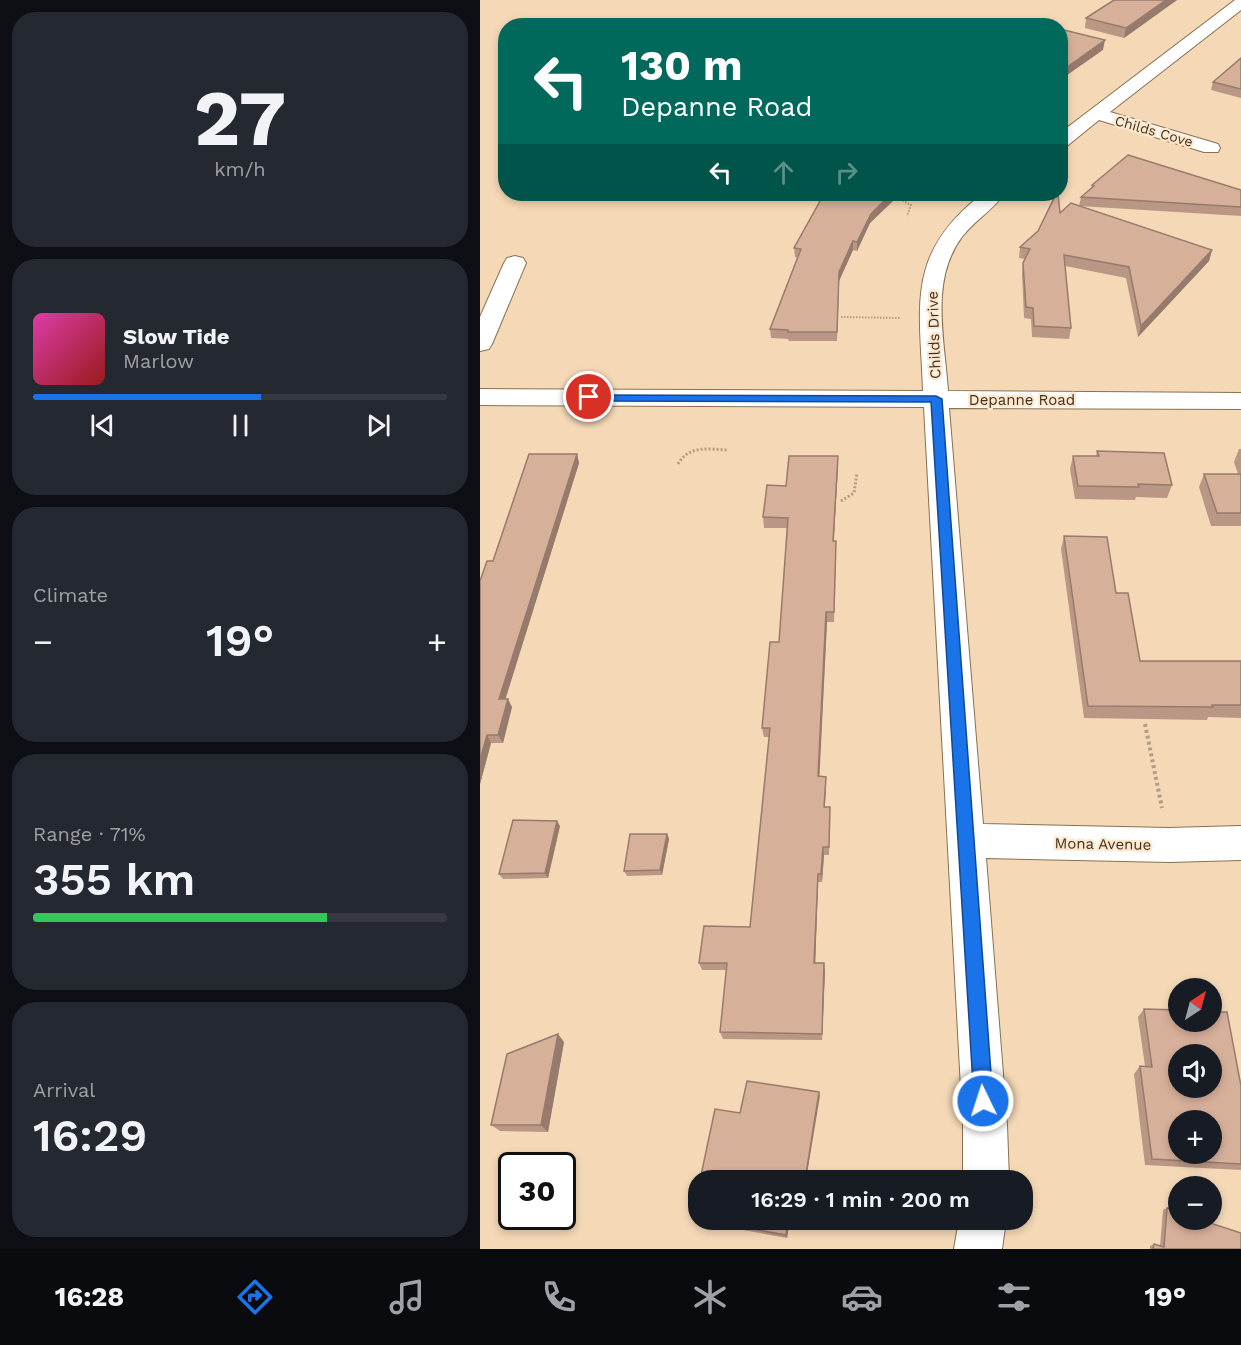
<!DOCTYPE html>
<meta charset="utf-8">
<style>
body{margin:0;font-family:"Work Sans",sans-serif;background:#242831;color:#f1f3f6;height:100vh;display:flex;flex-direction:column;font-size:22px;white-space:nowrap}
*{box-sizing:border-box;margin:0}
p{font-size:20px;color:#9ea1a6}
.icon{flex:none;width:33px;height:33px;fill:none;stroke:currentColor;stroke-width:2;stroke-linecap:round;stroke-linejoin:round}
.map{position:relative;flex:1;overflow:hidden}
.drawer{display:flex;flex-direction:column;gap:12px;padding:12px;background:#0d0f14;width:480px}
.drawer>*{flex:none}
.hud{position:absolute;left:18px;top:18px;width:570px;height:183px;border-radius:24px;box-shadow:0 3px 9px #0003;background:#00695c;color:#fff;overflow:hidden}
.needle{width:39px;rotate:36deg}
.controls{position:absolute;left:688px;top:978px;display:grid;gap:12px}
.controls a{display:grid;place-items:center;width:54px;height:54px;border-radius:50%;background:#171b24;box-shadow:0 3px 9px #0003;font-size:30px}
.speed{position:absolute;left:18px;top:1152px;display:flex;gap:12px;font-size:30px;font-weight:700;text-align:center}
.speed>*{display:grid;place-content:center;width:78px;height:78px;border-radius:50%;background:#171b24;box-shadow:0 3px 9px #0003;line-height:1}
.speed .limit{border:3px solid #111;border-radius:9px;background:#fff;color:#111}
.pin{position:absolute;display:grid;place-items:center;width:51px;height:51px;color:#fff;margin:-26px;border:3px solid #fff;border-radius:50%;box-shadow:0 2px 6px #0007}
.me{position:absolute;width:66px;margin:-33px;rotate:356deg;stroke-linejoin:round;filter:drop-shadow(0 0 4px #0008)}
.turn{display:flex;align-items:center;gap:21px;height:126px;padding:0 24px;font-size:27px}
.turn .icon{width:78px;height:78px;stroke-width:2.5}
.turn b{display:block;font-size:42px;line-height:51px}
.lanes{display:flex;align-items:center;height:57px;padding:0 24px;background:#0003;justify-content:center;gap:30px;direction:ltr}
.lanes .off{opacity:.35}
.big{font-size:45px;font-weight:600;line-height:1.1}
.drawer .tile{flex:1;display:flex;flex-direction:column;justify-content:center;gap:9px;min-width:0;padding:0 21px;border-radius:24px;background:#242831}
.drawer .dial{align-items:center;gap:0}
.dial b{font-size:78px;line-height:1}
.song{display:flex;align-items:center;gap:18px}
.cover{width:72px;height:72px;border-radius:9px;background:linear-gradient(135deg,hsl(320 70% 55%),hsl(0 70% 35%))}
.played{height:6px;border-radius:3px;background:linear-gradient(90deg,#1a73e8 55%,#363941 55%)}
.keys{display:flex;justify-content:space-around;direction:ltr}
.heat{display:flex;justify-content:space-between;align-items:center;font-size:33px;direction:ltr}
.charge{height:9px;border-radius:4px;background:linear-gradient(90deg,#34c759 71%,#363941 0)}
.trip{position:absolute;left:208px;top:1170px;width:345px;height:60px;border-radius:24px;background:#171b24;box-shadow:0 3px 9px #0003;font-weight:600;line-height:60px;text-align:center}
.tabs{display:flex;height:96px;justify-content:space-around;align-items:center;background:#090b0e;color:#9ea1a6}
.tabs .icon{width:42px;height:42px}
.tabs .on{color:#1a73e8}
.tabs b{font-size:27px;color:#f1f3f6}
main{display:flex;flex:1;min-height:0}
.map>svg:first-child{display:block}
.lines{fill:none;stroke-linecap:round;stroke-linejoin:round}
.street-casing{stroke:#897051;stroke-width:2}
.path-far2{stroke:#b39d82;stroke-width:2;stroke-dasharray:1.5 1.5;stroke-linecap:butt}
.path-far1{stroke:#b39d82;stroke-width:3;stroke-dasharray:2 2;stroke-linecap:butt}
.path{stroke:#b39d82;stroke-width:4;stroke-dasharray:3 3;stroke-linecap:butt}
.street{fill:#fff;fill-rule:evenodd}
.wall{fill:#b99784}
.shaded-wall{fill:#967b6c}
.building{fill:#d7b09a;stroke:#967b6c;stroke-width:1.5;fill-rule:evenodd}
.route{fill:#1a73e8;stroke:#114b97;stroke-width:1.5}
.labels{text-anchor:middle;stroke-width:4.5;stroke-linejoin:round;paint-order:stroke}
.far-street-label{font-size:14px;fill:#3c3123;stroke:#fee7cc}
.street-label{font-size:15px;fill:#3c3123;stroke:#fee7cc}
</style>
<main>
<section class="drawer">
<div class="tile dial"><b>27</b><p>km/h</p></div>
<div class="tile">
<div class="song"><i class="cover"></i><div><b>Slow Tide</b><p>Marlow</p></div></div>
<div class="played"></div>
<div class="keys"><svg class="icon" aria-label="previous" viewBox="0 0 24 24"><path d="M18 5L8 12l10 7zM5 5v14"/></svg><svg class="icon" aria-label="pause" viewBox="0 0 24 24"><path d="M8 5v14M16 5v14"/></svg><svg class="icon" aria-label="next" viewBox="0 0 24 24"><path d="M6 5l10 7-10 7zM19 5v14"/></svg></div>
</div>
<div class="tile"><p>Climate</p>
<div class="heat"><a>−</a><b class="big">19°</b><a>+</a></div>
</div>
<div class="tile"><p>Range · 71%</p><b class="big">355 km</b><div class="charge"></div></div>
<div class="tile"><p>Arrival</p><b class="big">16:29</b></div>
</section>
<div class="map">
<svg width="761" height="1249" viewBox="0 0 761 1249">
<rect width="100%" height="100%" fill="#f5d9b7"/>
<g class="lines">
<g class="street-casing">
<g id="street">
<path d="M 755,0 L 761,0 L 761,10 L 630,112 L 738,144 L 740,148 L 738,152 L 724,152 L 619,120 L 587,146 L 580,148 L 580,133 Z"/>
<path d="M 502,194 L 524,194 C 513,210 494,221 482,237 C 449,281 465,341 468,391 L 761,393 L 761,409 L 469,408 L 503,824 L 689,828 L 761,826 L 761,860 L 689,862 L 506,858 L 527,1125 L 529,1180 L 483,1180 L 483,1125 L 444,407 L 0,405 L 0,389 L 443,391 C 440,305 425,254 502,194 Z"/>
<path d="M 35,256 L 43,258 L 46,263 L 12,344 L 9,349 L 0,351 L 0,317 L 24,263 L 27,258 Z"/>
<path d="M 479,1220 L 526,1220 L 522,1249 L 474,1249 Z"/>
</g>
</g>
<g class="path-far2">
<path d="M 420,199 L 431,205 L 427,216"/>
<path d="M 361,317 L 420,318"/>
</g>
<g class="path-far1">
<path d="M 198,464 C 209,445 228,449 247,450"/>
<path d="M 361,501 L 374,493 L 377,473"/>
</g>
<path class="path" d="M 665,724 L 682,808"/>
<use href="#street" class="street"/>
</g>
<g class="wall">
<path d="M 697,0 L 644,38 L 605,28 L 606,18 Z"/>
<path d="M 761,58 L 761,98 L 731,90 L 733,82 Z"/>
<path d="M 612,185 L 761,190 L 761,216 L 599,206 L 601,197 L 611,188 Z"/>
<path d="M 353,194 L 423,194 L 417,201 L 414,200 L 390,223 L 377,251 L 373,250 L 359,281 L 357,341 L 309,341 L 308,339 L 291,338 L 290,329 L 318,258 L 315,257 L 314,248 Z"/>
<path d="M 580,213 L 732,250 L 729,261 L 658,337 L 646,278 L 585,266 L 591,328 L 589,339 L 552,337 L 551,319 L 544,318 L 542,274 L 543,263 L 545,259 L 539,258 L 540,247 Z"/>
<path d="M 759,449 L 761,449 L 761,526 L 731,526 L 719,487 L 724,474 L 758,474 L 754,462 Z"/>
<path d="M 617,451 L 692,485 L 687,498 L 656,497 L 655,500 L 595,499 L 590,469 L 593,456 L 616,456 Z"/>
<path d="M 97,454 L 99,463 L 25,699 L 32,707 L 23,743 L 11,743 L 0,784 L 0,581 L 13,561 Z"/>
<path d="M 358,456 L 354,541 L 356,551 L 354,622 L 347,622 L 339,776 L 346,777 L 345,807 L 350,807 L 350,816 L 349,855 L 344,855 L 342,882 L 338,882 L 335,963 L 345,971 L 342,1040 L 243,1039 L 240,1032 L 247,970 L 222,970 L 219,963 L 270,927 L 289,737 L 284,737 L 282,728 L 299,642 L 307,528 L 284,528 L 283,517 Z"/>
<path d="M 584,536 L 636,593 L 660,661 L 761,661 L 761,718 L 728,717 L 727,720 L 604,718 L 581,549 Z"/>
<path d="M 80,826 L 68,878 L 23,879 L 19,874 Z"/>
<path d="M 187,834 L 189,839 L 182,875 L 147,876 L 144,871 Z"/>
<path d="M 664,1009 L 761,1086 L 761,1170 L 665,1165 L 654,1074 L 660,1066 L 665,1066 L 658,1017 Z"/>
<path d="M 84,1042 L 68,1132 L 20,1131 L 11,1125 Z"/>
<path d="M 687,1208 L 761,1249 L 670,1249 L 670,1246 L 674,1244 L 680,1246 L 683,1210 Z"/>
<path d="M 310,1220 L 307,1238 L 235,1225 L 233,1222 Z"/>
</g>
<g class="shaded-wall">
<path d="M 686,0 L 697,0 L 644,38 L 646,28 Z"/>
<path d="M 625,40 L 623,50 L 580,80 L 580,72 Z"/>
<path d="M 411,194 L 414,194 L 414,200 L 390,223 L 377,251 L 377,242 L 391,214 Z"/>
<path d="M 417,194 L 423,194 L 417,201 Z"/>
<path d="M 373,241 L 373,250 L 359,281 L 357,341 L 359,272 Z"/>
<path d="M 732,250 L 729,261 L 658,337 L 661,326 Z"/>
<path d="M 97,454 L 99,463 L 23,707 L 19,699 Z"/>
<path d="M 358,456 L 358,467 L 353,551 L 353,541 Z"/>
<path d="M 346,612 L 347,622 L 339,786 L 338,776 Z"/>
<path d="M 28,699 L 32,707 L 23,743 L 18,735 Z"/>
<path d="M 7,735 L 11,743 L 0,784 L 0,760 Z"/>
<path d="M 346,777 L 346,786 L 344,816 L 344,807 Z"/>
<path d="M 77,821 L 80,826 L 68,878 L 65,873 Z"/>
<path d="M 187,834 L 189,839 L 182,875 L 180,870 Z"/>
<path d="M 343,847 L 344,855 L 342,882 L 341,874 Z"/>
<path d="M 338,874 L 338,882 L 335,971 L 334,963 Z"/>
<path d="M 344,963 L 345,971 L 342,1040 L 342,1034 Z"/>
<path d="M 78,1034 L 84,1042 L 68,1132 L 61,1125 Z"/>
<path d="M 339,1092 L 340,1096 L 326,1180 L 325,1180 Z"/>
<path d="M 308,1220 L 310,1220 L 307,1238 L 306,1235 Z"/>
</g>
<g class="building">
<path d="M 634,0 L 686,0 L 646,28 L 606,18 Z"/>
<path d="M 584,30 L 625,40 L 580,72 L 580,32 Z"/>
<path d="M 761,58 L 761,89 L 733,82 Z"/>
<path d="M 648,155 L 761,190 L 761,207 L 601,197 L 614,186 L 612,185 Z"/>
<path d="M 344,194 L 411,194 L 391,214 L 377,242 L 373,241 L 359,272 L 357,332 L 308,332 L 308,330 L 290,329 L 321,249 L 314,248 Z"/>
<path d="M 576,194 L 578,194 L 580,213 L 591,203 L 732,250 L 661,326 L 649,267 L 584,255 L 591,328 L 554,326 L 553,308 L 546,307 L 543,263 L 550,249 L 540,247 L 558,231 Z"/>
<path d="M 617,451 L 684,453 L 692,485 L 658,484 L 659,487 L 598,486 L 593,456 L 619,456 Z"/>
<path d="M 49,454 L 97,454 L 19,699 L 28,699 L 18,735 L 7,735 L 0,760 L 0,581 L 7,561 L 13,561 Z"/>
<path d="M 309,456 L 358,456 L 353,541 L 356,541 L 354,612 L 346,612 L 338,776 L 346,777 L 344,807 L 350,807 L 349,847 L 343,847 L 341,874 L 338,874 L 334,963 L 344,963 L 342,1034 L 240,1032 L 247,963 L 219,963 L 224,926 L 270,927 L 290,728 L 282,728 L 290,642 L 299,642 L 308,518 L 283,517 L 287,485 L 306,486 Z"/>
<path d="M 724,474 L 761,474 L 761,513 L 737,513 Z"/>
<path d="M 584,536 L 627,537 L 636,593 L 648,593 L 660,661 L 761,661 L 761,705 L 732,705 L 733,707 L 608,706 Z"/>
<path d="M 33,820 L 77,821 L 65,873 L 19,874 Z"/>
<path d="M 150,834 L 187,834 L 180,870 L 144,871 Z"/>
<path d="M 664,1009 L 699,1010 L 699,1022 L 732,1022 L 732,1012 L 747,1012 L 761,1086 L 761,1164 L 672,1159 L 660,1066 L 672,1067 ZM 699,1054 L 732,1054 L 732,1088 L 699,1088 ZM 699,1120 L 732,1120 L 732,1154 L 699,1154 Z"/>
<path d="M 78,1034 L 61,1125 L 11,1125 L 27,1054 Z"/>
<path d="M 267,1081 L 339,1092 L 325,1180 L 220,1180 L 235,1109 L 260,1113 Z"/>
<path d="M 219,1185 L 219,1201 L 216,1200 Z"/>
<path d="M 687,1208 L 699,1212 L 699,1220 L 721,1220 L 761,1233 L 761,1249 L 673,1249 L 674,1244 L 684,1247 Z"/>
<path d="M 234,1220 L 308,1220 L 306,1235 L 233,1222 Z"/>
</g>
<path class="route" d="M 105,395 L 456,396 L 462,399 L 513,1101 L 510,1108 L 503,1111 L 496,1108 L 494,1101 L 451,402 L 109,401 L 105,400 Z"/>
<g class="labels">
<g class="far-street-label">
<text transform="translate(674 131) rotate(16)" y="5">Childs Cove</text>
</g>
<g class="street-label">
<text transform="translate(454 335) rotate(-92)" y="5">Childs Drive</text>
<text x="542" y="405">Depanne Road</text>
<text transform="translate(623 844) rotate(1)" y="5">Mona Avenue</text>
</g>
</g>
</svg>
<div class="controls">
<a><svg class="needle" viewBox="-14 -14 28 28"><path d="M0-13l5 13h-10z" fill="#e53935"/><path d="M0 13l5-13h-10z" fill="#9ea1a6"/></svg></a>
<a><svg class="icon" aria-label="sound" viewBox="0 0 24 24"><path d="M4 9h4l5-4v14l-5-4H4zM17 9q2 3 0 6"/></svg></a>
<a>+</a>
<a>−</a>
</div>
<div class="speed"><div class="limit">30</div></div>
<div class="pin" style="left:109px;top:397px;background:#d93025"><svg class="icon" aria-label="arrive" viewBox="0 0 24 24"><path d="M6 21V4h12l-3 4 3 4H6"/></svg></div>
<svg class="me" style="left:503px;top:1101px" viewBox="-20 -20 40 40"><circle r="17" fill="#1a73e8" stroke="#fff" stroke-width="3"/><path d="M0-11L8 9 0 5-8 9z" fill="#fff"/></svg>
<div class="trip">16:29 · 1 min · 200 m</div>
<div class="hud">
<div class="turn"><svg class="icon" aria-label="left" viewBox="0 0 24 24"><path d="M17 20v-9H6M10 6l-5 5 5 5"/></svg><div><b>130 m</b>Depanne Road</div></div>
<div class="lanes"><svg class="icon" aria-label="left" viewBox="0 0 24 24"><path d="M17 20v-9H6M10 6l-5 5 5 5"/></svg><svg class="icon off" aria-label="ahead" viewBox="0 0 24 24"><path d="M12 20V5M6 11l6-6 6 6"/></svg><svg class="icon off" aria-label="right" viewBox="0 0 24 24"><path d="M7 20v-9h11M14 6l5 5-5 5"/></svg></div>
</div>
</div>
</main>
<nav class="tabs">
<b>16:28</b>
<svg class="icon on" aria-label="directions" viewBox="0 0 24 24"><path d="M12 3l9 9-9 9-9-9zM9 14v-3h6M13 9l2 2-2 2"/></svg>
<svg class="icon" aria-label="music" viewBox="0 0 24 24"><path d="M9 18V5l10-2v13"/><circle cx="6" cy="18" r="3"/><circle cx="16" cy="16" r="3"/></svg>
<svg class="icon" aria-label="phone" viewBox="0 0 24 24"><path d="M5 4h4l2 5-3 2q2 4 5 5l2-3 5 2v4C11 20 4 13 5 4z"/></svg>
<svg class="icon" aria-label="climate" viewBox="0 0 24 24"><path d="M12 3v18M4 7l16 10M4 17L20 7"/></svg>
<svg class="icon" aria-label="car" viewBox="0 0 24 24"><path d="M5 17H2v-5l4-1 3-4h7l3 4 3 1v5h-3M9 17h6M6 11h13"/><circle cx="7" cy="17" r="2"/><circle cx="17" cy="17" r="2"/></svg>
<svg class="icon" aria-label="filters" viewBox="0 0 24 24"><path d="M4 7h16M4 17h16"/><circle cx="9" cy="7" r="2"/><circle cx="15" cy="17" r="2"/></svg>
<b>19°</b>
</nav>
